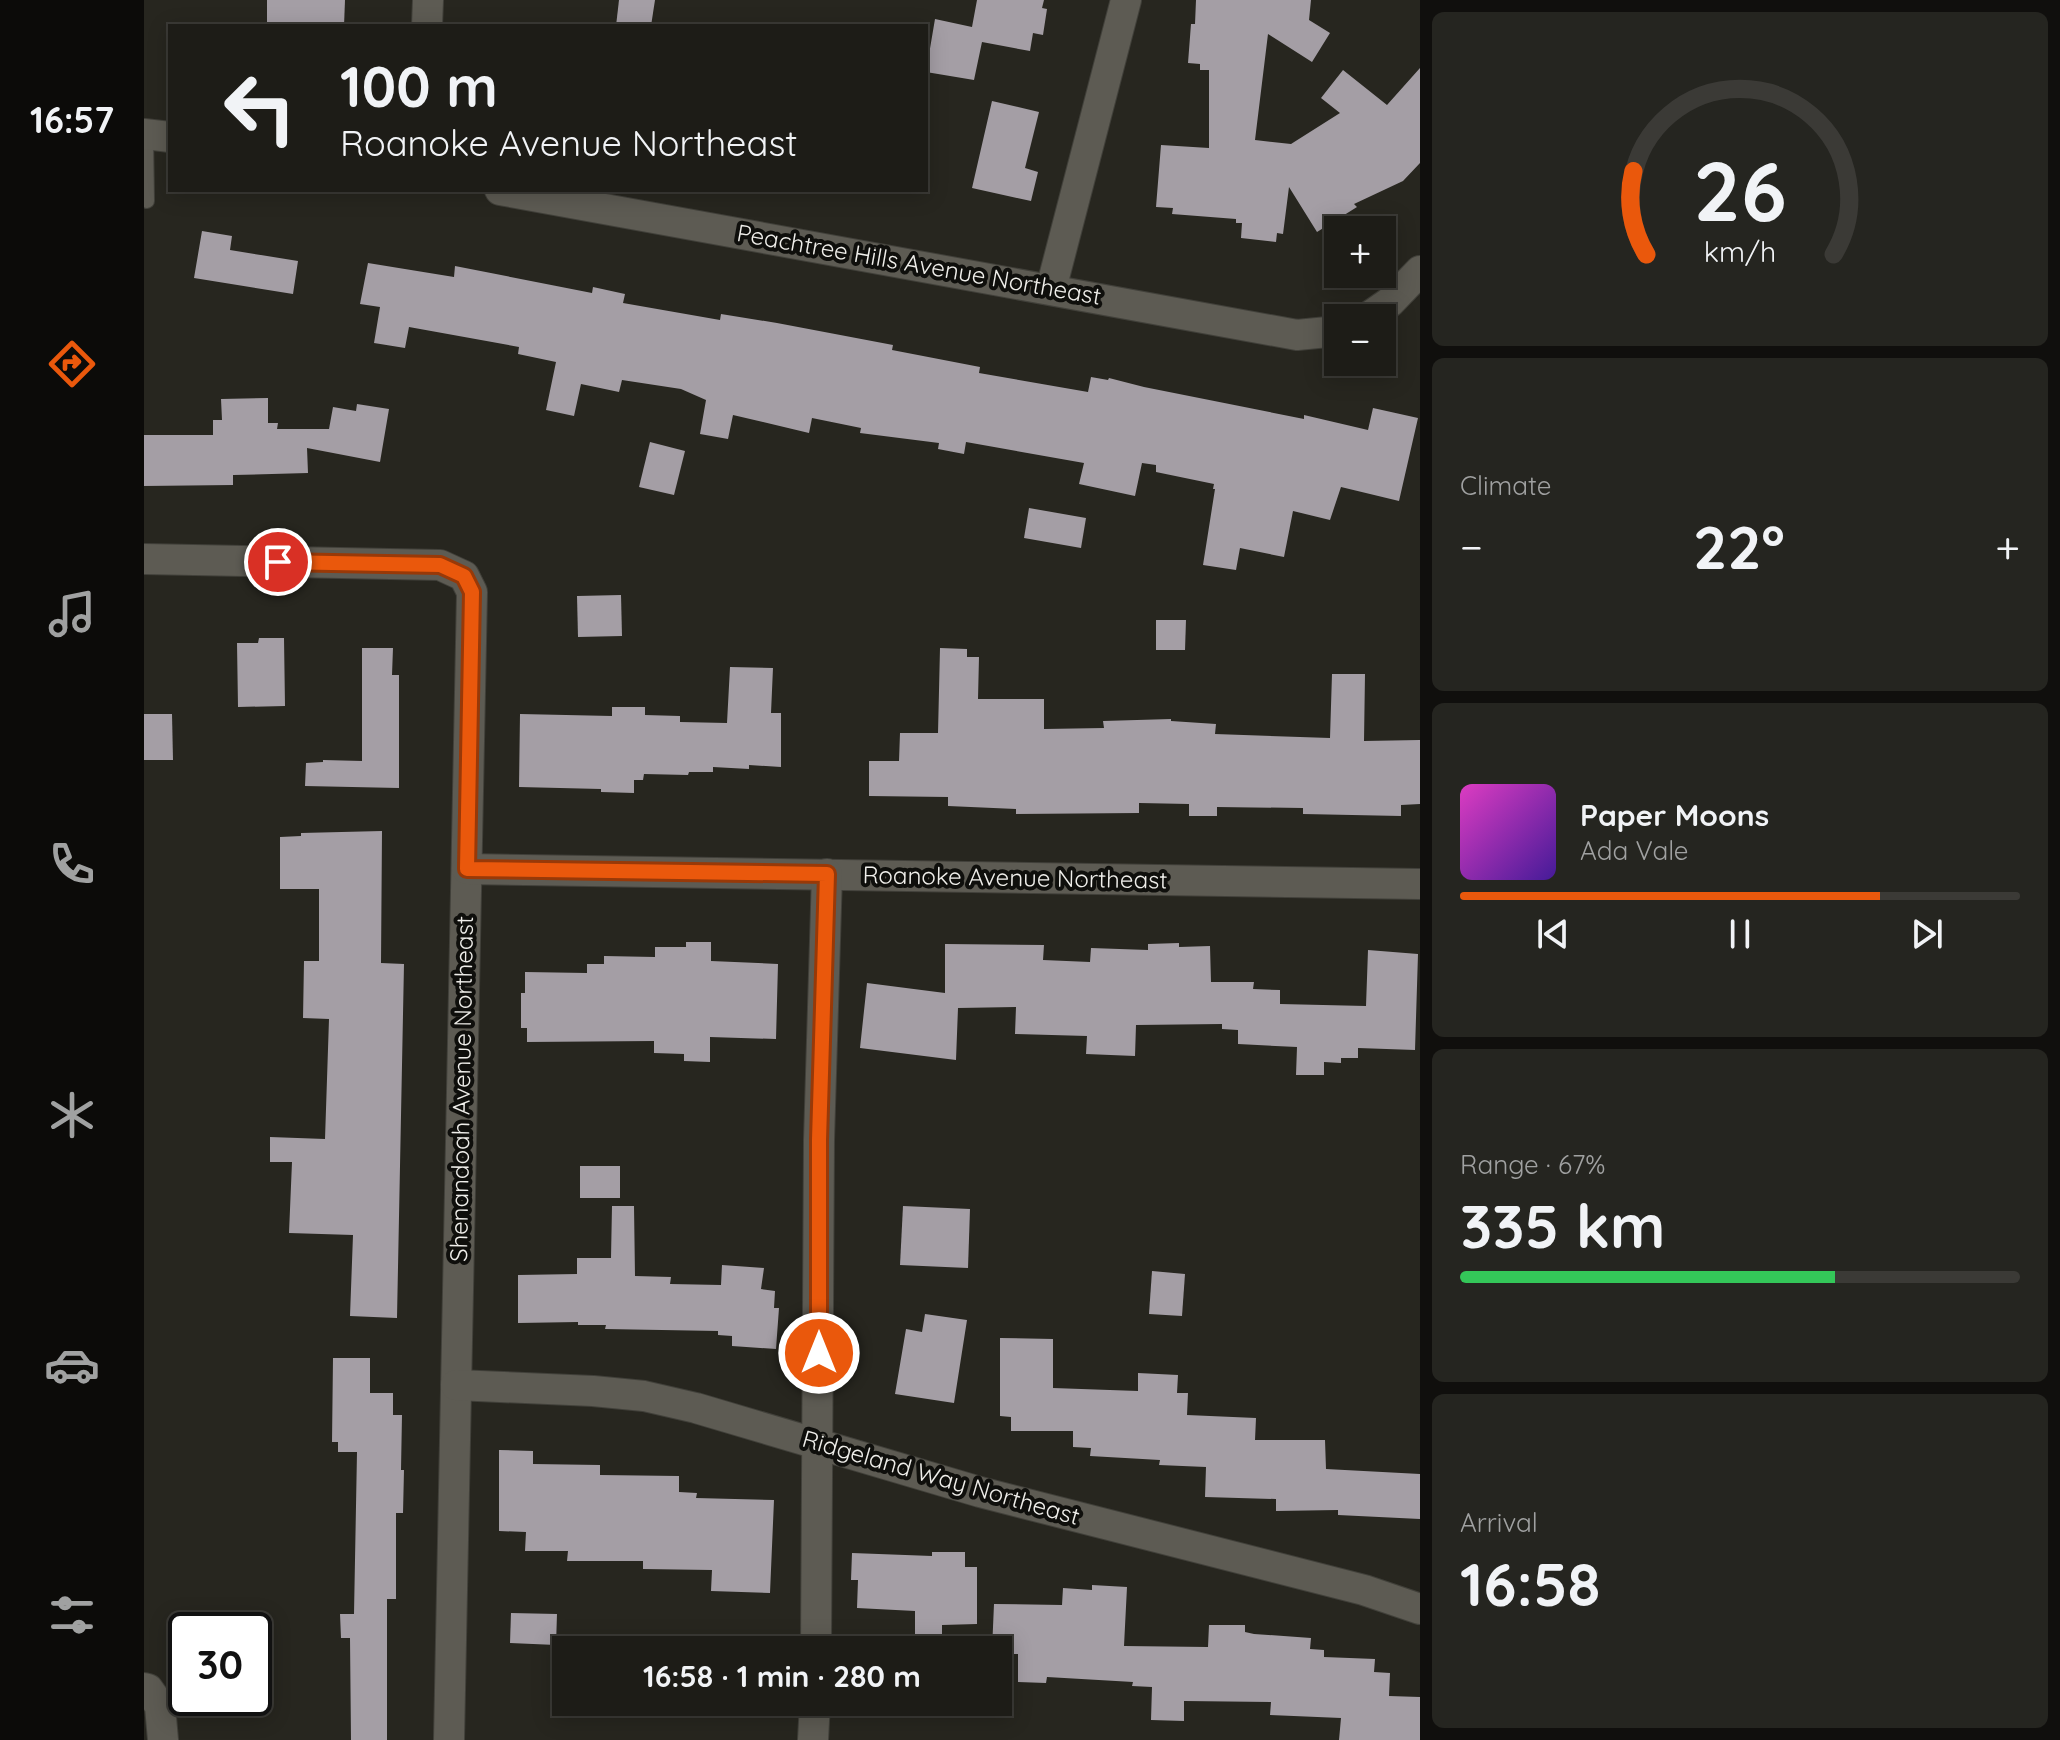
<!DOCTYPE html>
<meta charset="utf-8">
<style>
body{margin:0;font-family:Quicksand,sans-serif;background:#252520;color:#f1f3f6;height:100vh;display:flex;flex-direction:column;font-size:30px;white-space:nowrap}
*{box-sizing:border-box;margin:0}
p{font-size:26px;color:#a0a1a1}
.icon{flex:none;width:44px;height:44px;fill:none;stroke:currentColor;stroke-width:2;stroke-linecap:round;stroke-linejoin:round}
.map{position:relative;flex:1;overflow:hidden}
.details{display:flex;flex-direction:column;gap:12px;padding:12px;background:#100f0d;width:640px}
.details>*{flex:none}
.hud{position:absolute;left:24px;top:24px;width:760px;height:168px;border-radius:0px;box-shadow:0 4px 20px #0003,0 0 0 2px #3b3a36;background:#1d1c17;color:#f1f3f6;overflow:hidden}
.tools{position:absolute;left:1180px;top:216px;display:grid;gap:16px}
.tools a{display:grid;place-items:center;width:72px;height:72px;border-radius:0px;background:#1d1c17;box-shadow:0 4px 20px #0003,0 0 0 2px #3b3a36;font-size:40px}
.speed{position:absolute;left:24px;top:1612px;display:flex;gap:16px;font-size:40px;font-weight:700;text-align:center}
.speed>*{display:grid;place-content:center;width:104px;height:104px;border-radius:50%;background:#1d1c17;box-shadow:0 4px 20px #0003,0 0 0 2px #3b3a36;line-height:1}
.speed .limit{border:4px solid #111;border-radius:12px;background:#fff;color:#111}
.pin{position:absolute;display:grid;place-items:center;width:68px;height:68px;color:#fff;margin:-34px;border:4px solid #fff;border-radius:50%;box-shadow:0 2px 8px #0007}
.me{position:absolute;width:88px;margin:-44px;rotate:0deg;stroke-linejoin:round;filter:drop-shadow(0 0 6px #0008)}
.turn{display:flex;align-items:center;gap:28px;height:168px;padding:0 40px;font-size:36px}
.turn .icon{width:104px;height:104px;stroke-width:2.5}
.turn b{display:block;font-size:56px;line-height:68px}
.big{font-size:60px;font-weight:800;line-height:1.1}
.details .card{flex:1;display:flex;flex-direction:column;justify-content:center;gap:12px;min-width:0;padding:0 28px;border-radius:12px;background:#252520}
.details .dial{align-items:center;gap:0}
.dial svg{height:208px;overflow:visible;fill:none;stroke:#3b3a36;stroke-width:7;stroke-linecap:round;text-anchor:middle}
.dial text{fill:#f1f3f6;stroke:none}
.song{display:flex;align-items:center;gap:24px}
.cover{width:96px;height:96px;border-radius:12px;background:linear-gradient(135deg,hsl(310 70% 55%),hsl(260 70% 35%))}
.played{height:8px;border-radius:4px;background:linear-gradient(90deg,#ea580c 75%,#3b3a36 75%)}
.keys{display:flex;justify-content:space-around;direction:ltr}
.heat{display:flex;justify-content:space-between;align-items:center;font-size:44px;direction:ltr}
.charge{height:12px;border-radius:6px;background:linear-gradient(90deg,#34c759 67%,#3b3a36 0)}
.trip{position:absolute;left:408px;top:1636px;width:460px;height:80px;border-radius:0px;background:#1d1c17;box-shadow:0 4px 20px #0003,0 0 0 2px #3b3a36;font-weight:800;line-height:80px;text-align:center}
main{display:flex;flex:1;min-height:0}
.tab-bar{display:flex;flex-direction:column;width:144px;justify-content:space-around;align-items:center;background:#0c0b09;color:#a0a1a1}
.tab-bar .icon{width:56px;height:56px}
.tab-bar .on{color:#ea580c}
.tab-bar b{font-size:36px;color:#f1f3f6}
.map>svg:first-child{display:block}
.building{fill:#a49ea5}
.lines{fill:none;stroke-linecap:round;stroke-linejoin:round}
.service-casing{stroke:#41403a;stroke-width:16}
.minor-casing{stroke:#41403a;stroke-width:32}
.service{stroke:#5d5b53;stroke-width:14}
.minor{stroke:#5d5b53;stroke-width:30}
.route-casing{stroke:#983908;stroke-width:20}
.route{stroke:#ea580c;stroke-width:14}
.labels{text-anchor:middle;stroke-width:8;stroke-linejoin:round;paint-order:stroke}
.street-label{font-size:24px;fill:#efeeea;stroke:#0f0f0c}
</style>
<main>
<nav class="tab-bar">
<b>16:57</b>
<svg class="icon on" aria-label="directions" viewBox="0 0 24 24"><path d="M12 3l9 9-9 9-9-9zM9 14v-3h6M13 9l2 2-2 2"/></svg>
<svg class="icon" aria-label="music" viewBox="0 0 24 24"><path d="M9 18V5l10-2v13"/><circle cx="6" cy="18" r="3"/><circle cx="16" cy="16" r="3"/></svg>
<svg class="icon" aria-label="phone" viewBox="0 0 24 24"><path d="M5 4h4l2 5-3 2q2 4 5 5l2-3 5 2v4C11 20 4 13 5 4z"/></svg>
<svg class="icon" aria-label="climate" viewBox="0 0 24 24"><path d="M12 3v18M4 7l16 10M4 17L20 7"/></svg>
<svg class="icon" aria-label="car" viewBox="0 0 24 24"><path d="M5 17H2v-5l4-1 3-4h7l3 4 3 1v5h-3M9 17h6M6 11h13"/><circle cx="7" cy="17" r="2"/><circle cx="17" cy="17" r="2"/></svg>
<svg class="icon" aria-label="filters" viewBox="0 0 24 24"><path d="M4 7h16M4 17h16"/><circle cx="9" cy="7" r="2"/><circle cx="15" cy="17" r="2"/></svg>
</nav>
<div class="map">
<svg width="1276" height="1740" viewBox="0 0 1276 1740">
<rect width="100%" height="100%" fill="#27261f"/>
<g class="building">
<path d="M 123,0 L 201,0 L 200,26 L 123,26 Z"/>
<path d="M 475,0 L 511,0 L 507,26 L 472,26 Z"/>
<path d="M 833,0 L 900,0 L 898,8 L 903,9 L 899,35 L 889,33 L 886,51 L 838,42 L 830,80 L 782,72 L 791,19 L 828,27 Z"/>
<path d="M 1052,0 L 1167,0 L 1165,20 L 1186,33 L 1168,62 L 1124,34 L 1111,140 L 1147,144 L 1196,113 L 1177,98 L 1199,70 L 1243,105 L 1276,68 L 1276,163 L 1259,181 L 1210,204 L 1213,207 L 1173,232 L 1145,187 L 1139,234 L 1133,233 L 1132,242 L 1097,238 L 1098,223 L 1092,223 L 1092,219 L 1028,214 L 1029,208 L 1012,207 L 1017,145 L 1065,148 L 1065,70 L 1056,70 L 1056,64 L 1044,63 L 1047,24 L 1051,24 Z"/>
<path d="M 848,101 L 895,112 L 881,168 L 894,172 L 887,201 L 828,188 Z"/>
<path d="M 58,231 L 88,236 L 86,250 L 154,261 L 149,294 L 50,278 Z"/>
<path d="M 224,263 L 310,277 L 311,266 L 448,293 L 449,287 L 481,294 L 479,303 L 576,320 L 577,314 L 633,323 L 749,345 L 748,350 L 836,367 L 835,373 L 944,392 L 947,377 L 964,380 L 965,378 L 1000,387 L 1160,419 L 1160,415 L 1224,430 L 1229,408 L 1274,418 L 1255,501 L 1197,487 L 1186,520 L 1149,511 L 1140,557 L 1096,548 L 1092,570 L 1059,565 L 1071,489 L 1069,489 L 1070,484 L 1012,472 L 1012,465 L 998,463 L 991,496 L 935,484 L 940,463 L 822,442 L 820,454 L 794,449 L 795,443 L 716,433 L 717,428 L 668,418 L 665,433 L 589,415 L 584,439 L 556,434 L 562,400 L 537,389 L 478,380 L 475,392 L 437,384 L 430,416 L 402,410 L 412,362 L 374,354 L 375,347 L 265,327 L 261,348 L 230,343 L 236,307 L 216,304 Z"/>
<path d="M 124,398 L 124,423 L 134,423 L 133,429 L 185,429 L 189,407 L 212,411 L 213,404 L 245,409 L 236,462 L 163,448 L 164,473 L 89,475 L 89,485 L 0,486 L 0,435 L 69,435 L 69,420 L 78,420 L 77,399 Z"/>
<path d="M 506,442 L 541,451 L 530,495 L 495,487 Z"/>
<path d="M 885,508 L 942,518 L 937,548 L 880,538 Z"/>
<path d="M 477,595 L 478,636 L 434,637 L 433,596 Z"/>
<path d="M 1012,620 L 1042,620 L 1041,650 L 1012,650 Z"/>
<path d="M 115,638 L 140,638 L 141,706 L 94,707 L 93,643 L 114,643 Z"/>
<path d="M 218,648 L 249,648 L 248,675 L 255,675 L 255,788 L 161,786 L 162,763 L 179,762 L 179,760 L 218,761 Z"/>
<path d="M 796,648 L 823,649 L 823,657 L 835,657 L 834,699 L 900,699 L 900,729 L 960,728 L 959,721 L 1027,719 L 1027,721 L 1072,724 L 1071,734 L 1186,738 L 1188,674 L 1221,674 L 1220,741 L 1276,740 L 1276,804 L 1257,805 L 1257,816 L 1159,814 L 1159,808 L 1073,807 L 1073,816 L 1045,816 L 1045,804 L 995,803 L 995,813 L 872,814 L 872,809 L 804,806 L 804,797 L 725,796 L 725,761 L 755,761 L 756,733 L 794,733 Z"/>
<path d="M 586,667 L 629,668 L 627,713 L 637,713 L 637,767 L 605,765 L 605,769 L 569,767 L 569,772 L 545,772 L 544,775 L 500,774 L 499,780 L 490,780 L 490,793 L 457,792 L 457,789 L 375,787 L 376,714 L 468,716 L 468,707 L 501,707 L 501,715 L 536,716 L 536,722 L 583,723 Z"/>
<path d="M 0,714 L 28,714 L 29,760 L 0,760 Z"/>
<path d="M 238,831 L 237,963 L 260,964 L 253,1318 L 206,1316 L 209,1235 L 145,1233 L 148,1162 L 126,1162 L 126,1137 L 181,1139 L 185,1019 L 159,1018 L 160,961 L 175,961 L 175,889 L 136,889 L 136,837 L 157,836 L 157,833 Z"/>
<path d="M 542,942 L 567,942 L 567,961 L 634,964 L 632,1039 L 566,1037 L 566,1062 L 540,1061 L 540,1054 L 510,1053 L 510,1041 L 383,1042 L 383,1028 L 377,1028 L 377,993 L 381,993 L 381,972 L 443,973 L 443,964 L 460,964 L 460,956 L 511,957 L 511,947 L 542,947 Z"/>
<path d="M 1035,943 L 1035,947 L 1066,946 L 1067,982 L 1110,982 L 1109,989 L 1136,990 L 1136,1004 L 1222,1006 L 1224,950 L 1274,954 L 1271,1050 L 1214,1048 L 1214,1058 L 1197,1058 L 1197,1063 L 1180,1062 L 1180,1075 L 1152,1075 L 1153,1047 L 1094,1044 L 1094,1030 L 1078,1029 L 1078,1024 L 992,1025 L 991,1056 L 942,1054 L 943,1036 L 871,1034 L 872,1007 L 814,1008 L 812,1060 L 716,1048 L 723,983 L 801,993 L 801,944 L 900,945 L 899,960 L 946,962 L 947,948 L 1004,950 L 1004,944 Z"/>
<rect x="436" y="1166" width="40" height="32"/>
<path d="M 468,1206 L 490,1206 L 491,1276 L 527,1277 L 526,1284 L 577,1285 L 578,1265 L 620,1268 L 617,1289 L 631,1291 L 630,1308 L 635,1308 L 632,1349 L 588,1346 L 588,1336 L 574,1335 L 574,1331 L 461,1329 L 462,1325 L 434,1325 L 434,1322 L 374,1323 L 374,1275 L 433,1274 L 433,1258 L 467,1258 Z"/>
<path d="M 759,1206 L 826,1209 L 824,1268 L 756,1265 Z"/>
<path d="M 1008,1271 L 1041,1274 L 1038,1316 L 1005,1314 Z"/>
<path d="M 781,1314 L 823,1320 L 810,1403 L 751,1394 L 762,1329 L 778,1332 Z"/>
<path d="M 856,1338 L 909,1339 L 909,1388 L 994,1391 L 994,1373 L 1034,1375 L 1033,1393 L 1044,1393 L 1043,1415 L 1112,1418 L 1111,1440 L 1181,1440 L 1182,1469 L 1276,1474 L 1276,1519 L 1194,1515 L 1194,1510 L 1132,1511 L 1132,1499 L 1061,1497 L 1062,1467 L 1015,1465 L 1016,1460 L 946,1456 L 947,1448 L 929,1447 L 929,1431 L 867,1431 L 867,1417 L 856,1416 Z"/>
<path d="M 189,1358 L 226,1358 L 226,1393 L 249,1393 L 249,1415 L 258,1415 L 257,1470 L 260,1470 L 259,1513 L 252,1513 L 252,1599 L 243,1599 L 243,1740 L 207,1740 L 206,1638 L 197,1638 L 196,1614 L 210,1614 L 213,1452 L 194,1452 L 194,1442 L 188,1442 Z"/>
<path d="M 355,1450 L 389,1451 L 389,1464 L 456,1465 L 456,1475 L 535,1476 L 535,1492 L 553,1493 L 552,1498 L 630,1500 L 626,1593 L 567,1591 L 568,1570 L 499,1569 L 499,1561 L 423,1561 L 424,1551 L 381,1551 L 382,1532 L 355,1531 Z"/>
<path d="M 788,1552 L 821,1552 L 821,1567 L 833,1567 L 833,1624 L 798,1625 L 798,1635 L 771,1635 L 771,1611 L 713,1608 L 714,1580 L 707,1580 L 708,1553 L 788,1556 Z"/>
<path d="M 948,1585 L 983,1587 L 980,1646 L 1064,1647 L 1065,1625 L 1101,1625 L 1101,1632 L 1110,1634 L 1167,1638 L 1166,1649 L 1180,1650 L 1180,1657 L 1231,1659 L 1230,1672 L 1246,1673 L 1245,1696 L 1276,1697 L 1276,1740 L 1195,1740 L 1197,1718 L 1126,1715 L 1127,1702 L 1040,1701 L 1040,1721 L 1007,1720 L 1008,1687 L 988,1686 L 989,1682 L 903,1677 L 902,1683 L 874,1682 L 874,1654 L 854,1654 L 854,1650 L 848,1650 L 850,1604 L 918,1605 L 919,1588 L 948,1590 Z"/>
<path d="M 367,1613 L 413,1614 L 412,1645 L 366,1643 Z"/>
</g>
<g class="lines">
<g class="service-casing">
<path id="service" d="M 2,135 L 3,201"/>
</g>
<g class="minor-casing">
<g id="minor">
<path d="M 283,26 L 284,0"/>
<path d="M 0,134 L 26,137"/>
<path d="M 356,190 L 1153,335 L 1194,331"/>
<path d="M 907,289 L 982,0"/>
<path d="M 1223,318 L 1246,302 L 1276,271"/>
<path d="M 0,559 L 296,565 L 320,576 L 328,592 L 305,1740"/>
<path d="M 323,869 L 1276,884"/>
<path d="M 312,1385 L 449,1391 L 500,1396 L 552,1408 L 836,1492 L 1220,1590 L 1276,1609"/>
<path d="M 672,1650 L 675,1140 L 683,874"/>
<path d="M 0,1688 L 4,1689 L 16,1706 L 19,1740"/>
<path d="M 669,1740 L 671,1702"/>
</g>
</g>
<use href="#service" class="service"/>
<use href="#minor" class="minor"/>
</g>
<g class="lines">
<g class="route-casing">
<path id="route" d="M 134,562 L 296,565 L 320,576 L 328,592 L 323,869 L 683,874 L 675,1140 L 675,1353"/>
</g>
<use href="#route" class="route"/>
</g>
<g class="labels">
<g class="street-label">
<text transform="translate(775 265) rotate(10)" y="8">Peachtree Hills Avenue Northeast</text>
<text transform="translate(871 878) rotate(1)" y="8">Roanoke Avenue Northeast</text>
<text transform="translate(318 1089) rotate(-89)" y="8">Shenandoah Avenue Northeast</text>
<text transform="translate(797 1478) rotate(16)" y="8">Ridgeland Way Northeast</text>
</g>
</g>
</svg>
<div class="tools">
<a>+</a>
<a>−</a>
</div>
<div class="speed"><div class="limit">30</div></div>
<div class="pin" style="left:134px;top:562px;background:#d93025"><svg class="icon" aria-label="arrive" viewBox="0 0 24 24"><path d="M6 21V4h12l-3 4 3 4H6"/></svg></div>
<svg class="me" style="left:675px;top:1353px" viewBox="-20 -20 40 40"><circle r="17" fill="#ea580c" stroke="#fff" stroke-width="3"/><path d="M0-11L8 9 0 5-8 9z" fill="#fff"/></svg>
<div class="trip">16:58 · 1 min · 280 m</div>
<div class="hud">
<div class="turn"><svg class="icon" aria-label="left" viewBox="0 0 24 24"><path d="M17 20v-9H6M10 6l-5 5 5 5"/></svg><div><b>100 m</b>Roanoke Avenue Northeast</div></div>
</div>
</div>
<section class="details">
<div class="card dial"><svg viewBox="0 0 100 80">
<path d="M14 69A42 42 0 1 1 86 69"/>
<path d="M14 69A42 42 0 0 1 9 37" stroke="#ea580c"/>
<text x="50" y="56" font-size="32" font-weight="700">26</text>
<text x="50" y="72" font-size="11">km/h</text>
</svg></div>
<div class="card"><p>Climate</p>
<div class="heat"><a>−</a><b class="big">22°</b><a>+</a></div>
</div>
<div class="card">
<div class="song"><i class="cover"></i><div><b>Paper Moons</b><p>Ada Vale</p></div></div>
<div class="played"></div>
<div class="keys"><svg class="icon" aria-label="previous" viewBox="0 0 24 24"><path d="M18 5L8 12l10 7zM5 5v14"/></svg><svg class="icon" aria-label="pause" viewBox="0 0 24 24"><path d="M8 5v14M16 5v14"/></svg><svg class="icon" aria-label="next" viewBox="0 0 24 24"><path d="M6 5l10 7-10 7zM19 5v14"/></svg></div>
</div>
<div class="card"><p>Range · 67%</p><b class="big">335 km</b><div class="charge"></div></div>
<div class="card"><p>Arrival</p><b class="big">16:58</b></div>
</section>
</main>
